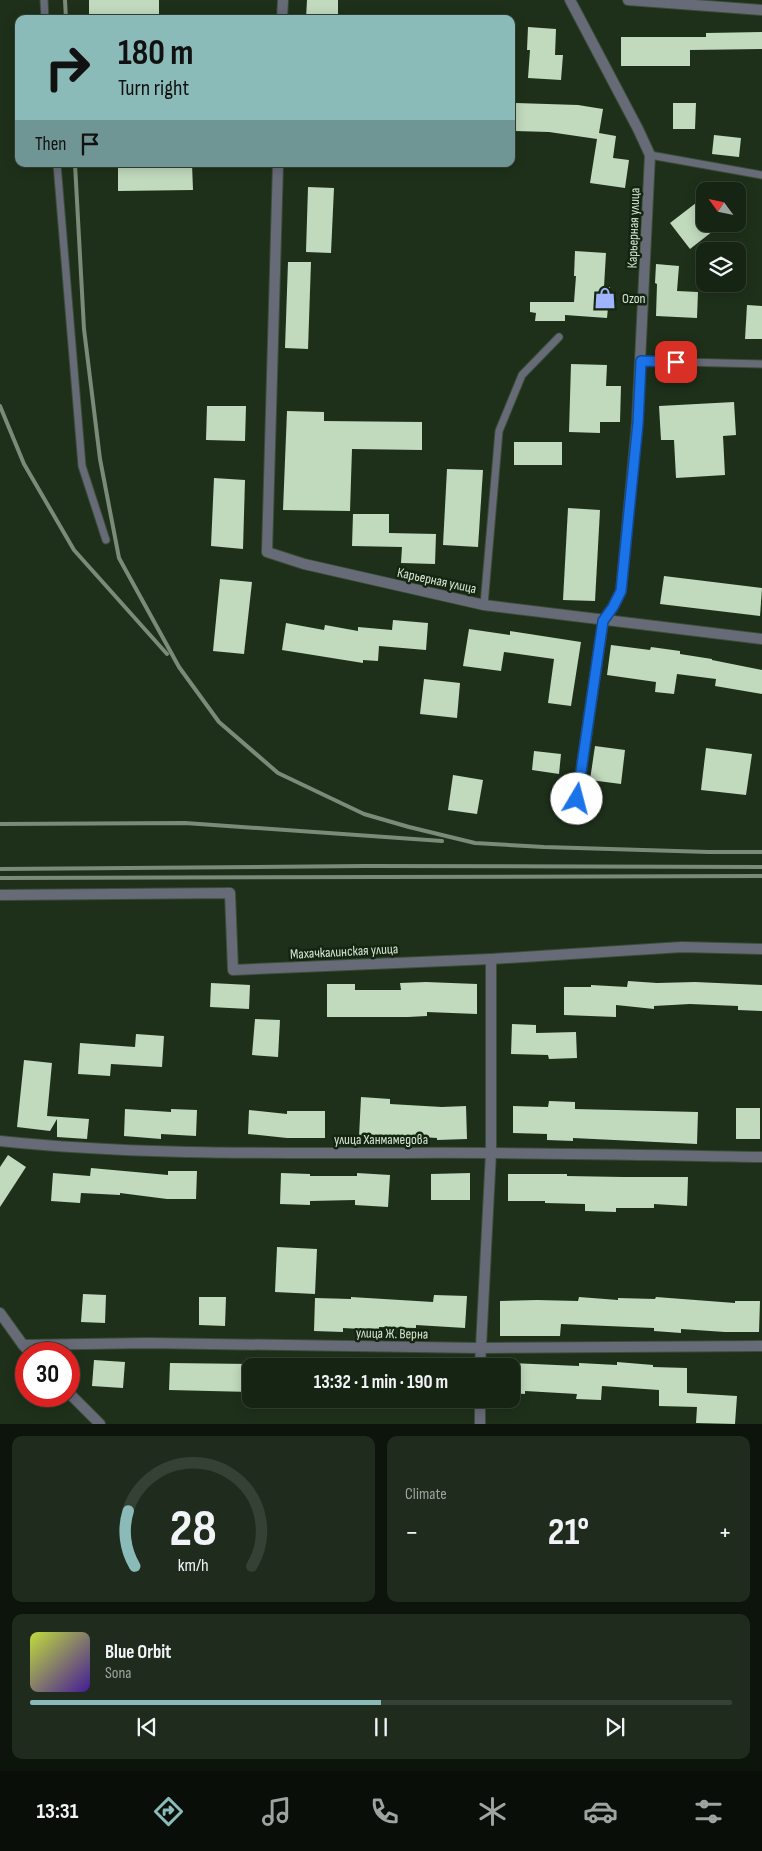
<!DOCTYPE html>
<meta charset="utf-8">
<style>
body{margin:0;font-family:"Sofia Sans Condensed",sans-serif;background:#1f2c1d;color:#f1f3f6;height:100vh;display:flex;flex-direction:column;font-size:19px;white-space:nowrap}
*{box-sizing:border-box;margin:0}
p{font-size:16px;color:#9ea4a0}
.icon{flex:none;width:28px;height:28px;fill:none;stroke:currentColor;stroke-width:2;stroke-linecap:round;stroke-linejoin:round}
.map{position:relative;height:1424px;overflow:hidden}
.details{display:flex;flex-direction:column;gap:12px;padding:12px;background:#0c140b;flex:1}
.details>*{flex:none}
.top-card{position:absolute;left:15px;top:15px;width:500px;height:152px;border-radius:10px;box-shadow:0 2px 12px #0003,0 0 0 1px #354134;background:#8bbbb9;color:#111;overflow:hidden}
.needle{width:32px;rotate:303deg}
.tools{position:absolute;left:696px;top:182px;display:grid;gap:10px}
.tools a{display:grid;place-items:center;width:50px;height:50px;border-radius:10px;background:#162414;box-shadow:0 2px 12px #0003,0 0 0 1px #354134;font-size:25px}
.speed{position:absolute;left:15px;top:1342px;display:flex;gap:10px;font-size:25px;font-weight:700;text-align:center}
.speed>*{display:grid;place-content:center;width:65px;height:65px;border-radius:50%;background:#162414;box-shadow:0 2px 12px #0003,0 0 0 1px #354134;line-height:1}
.speed .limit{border:8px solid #d22;background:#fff;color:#111}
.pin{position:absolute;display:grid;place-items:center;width:42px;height:42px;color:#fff;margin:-21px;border-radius:10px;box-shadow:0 2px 8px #0006}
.me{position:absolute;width:55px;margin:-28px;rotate:8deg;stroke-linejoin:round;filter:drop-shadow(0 0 4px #0008)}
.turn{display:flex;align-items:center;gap:18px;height:105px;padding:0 20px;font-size:22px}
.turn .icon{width:65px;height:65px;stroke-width:2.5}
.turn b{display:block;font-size:35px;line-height:42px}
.then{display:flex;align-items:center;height:48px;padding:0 20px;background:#0003;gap:10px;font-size:19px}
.big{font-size:38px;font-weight:700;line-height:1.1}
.details .card{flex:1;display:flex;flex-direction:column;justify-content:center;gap:8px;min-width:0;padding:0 18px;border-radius:10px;background:#1f2c1d}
.details .dial{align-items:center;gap:0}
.dial svg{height:130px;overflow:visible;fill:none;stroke:#354134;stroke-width:7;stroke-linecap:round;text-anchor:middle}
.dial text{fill:#f1f3f6;stroke:none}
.song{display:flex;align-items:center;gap:15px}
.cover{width:60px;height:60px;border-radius:8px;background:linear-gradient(135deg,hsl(70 70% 55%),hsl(260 70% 35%))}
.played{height:5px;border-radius:2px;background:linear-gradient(90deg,#8bbbb9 50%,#354134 50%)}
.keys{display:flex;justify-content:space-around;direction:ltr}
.heat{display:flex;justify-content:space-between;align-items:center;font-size:28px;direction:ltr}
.details .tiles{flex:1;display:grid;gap:12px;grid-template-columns:1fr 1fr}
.card:last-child{grid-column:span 2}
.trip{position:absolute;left:242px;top:1358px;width:278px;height:50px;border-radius:10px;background:#162414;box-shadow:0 2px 12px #0003,0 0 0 1px #354134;font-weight:700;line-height:50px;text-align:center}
.menu{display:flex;height:80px;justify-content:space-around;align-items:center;background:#090e08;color:#9ea4a0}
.menu .icon{width:35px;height:35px}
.menu .active{color:#8bbbb9}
.menu b{font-size:22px;color:#f1f3f6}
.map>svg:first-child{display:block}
.building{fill:#c1d9bc}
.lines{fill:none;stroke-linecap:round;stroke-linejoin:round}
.lane-casing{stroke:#3c4d38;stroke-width:9}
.street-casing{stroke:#3c4d38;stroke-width:12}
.lane{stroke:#676b78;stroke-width:7}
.street{stroke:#676b78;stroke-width:10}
.rail{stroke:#7c8b79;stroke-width:4}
.route-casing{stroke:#114b97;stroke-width:12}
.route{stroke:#1a73e8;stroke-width:9}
.labels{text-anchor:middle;stroke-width:5;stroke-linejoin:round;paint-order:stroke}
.street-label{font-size:14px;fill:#d8e4d5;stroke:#142610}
.poi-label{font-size:14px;fill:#d8e4d5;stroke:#142610;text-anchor:start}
</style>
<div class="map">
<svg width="762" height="1424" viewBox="0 0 762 1424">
<rect width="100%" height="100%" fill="#1e301a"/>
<g class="building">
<rect x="89" y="0" width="70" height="19"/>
<path d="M 307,0 L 338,0 L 338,19 L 306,19 Z"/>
<path d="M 528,27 L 556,29 L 555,55 L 563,55 L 561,80 L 528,78 L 530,50 L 527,50 Z"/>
<path d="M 762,32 L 762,49 L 690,50 L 690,66 L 621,66 L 621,37 L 706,37 L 706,33 Z"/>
<path d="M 516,103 L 578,105 L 603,109 L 599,133 L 616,136 L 613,158 L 629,160 L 625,188 L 590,183 L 597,139 L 549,132 L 515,131 Z"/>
<path d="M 673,103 L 696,103 L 695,129 L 673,129 Z"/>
<path d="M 714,135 L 741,138 L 739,157 L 712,154 Z"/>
<path d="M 118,164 L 192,164 L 193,190 L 118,191 Z"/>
<path d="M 308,187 L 334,188 L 331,253 L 306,252 Z"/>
<path d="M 705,196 L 705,224 L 722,224 L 690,249 L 670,223 Z"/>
<path d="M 575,251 L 606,253 L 604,287 L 610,287 L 607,318 L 565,315 L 565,321 L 535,321 L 536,313 L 530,312 L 530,302 L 574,302 L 576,276 L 574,276 Z"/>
<path d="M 288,262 L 311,262 L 308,349 L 285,348 Z"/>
<path d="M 656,264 L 679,266 L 677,291 L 698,292 L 697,318 L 656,316 L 657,284 L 655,283 Z"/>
<path d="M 747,305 L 762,306 L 762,339 L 745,339 Z"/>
<path d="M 571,364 L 607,365 L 606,386 L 621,386 L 620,422 L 600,422 L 600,433 L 569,432 Z"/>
<path d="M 734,402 L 736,435 L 723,436 L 725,475 L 676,478 L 674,440 L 661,440 L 659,406 Z"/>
<path d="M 207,406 L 246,406 L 245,441 L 206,440 Z"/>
<path d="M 287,411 L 324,412 L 324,421 L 422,422 L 422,450 L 352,449 L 350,511 L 283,510 Z"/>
<rect x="514" y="442" width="48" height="23"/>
<path d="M 447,469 L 483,470 L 478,547 L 443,545 Z"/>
<path d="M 214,478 L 245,480 L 243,549 L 211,546 Z"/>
<path d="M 568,508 L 600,510 L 595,601 L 563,600 Z"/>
<path d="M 353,514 L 389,514 L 389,533 L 436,534 L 435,564 L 401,563 L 402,547 L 352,546 Z"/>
<path d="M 664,576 L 762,588 L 760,616 L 660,604 Z"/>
<path d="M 220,579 L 252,582 L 244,654 L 213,651 Z"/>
<path d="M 393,620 L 428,623 L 426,650 L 379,646 L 378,661 L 363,660 L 363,663 L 282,650 L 286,623 L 324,630 L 325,625 L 358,631 L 358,627 L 392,630 Z"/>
<path d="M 469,629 L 510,635 L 510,631 L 581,642 L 571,706 L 548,703 L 554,659 L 504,652 L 501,671 L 463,666 Z"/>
<path d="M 611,645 L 650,650 L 651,647 L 680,651 L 680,654 L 712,659 L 712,660 L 762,670 L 762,694 L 715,686 L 716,679 L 677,674 L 674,694 L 655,692 L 656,682 L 607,675 Z"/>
<path d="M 424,679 L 460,683 L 457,718 L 420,714 Z"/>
<path d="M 595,746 L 625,750 L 621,784 L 590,780 Z"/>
<path d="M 706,748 L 752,754 L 746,795 L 701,790 Z"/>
<path d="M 534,751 L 561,754 L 559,774 L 532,770 Z"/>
<path d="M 453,775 L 483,780 L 477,814 L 448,810 Z"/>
<path d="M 628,981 L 657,983 L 695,982 L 762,985 L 762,1011 L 738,1010 L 738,1006 L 690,1004 L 654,1006 L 654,1009 L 616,1005 L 616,1017 L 564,1015 L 564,987 L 591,987 L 591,985 L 627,987 Z"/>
<path d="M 426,982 L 477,984 L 477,1014 L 427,1012 L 427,1016 L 408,1017 L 327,1017 L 327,984 L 355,984 L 355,990 L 401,990 L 400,983 Z"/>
<path d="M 211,983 L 250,985 L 249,1009 L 210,1007 Z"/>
<path d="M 255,1019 L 280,1020 L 278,1057 L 252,1055 Z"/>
<path d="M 512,1024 L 536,1025 L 536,1033 L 576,1032 L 577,1058 L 549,1059 L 548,1055 L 511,1054 Z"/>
<path d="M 136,1034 L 164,1036 L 162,1067 L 111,1064 L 110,1076 L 78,1074 L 80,1043 L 135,1047 Z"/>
<path d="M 24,1060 L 52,1063 L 47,1116 L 89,1119 L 87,1139 L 57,1137 L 57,1119 L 50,1131 L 17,1127 Z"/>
<path d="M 361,1097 L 390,1099 L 390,1104 L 442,1107 L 466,1106 L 467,1139 L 437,1140 L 437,1138 L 388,1135 L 388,1138 L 359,1137 Z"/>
<path d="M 549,1101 L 575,1102 L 575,1109 L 698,1112 L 697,1144 L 573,1138 L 573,1141 L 547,1140 L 547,1134 L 513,1133 L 513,1106 L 548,1107 Z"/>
<rect x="736" y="1108" width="24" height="31"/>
<path d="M 125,1109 L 171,1112 L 171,1109 L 197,1110 L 196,1136 L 161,1134 L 161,1139 L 124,1136 Z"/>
<path d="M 249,1110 L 287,1114 L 287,1111 L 325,1111 L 325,1138 L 287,1138 L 248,1134 Z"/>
<path d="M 8,1155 L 26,1167 L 0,1207 L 0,1167 Z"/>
<path d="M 91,1168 L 168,1175 L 168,1171 L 197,1171 L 196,1199 L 167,1199 L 120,1193 L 120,1195 L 81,1193 L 80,1203 L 51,1201 L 53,1173 L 90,1176 Z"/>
<path d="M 281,1173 L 310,1174 L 310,1176 L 357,1176 L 357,1173 L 390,1175 L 388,1207 L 355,1205 L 355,1200 L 310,1201 L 310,1205 L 280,1204 Z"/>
<path d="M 470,1173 L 470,1200 L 431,1200 L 431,1174 Z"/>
<path d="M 508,1174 L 567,1174 L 567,1176 L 623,1177 L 688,1177 L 687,1206 L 654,1204 L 654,1208 L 616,1208 L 616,1212 L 585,1211 L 585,1204 L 545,1203 L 545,1201 L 508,1201 Z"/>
<path d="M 277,1247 L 317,1249 L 315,1294 L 275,1292 Z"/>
<path d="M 83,1294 L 106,1295 L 105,1323 L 81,1322 Z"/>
<path d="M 434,1295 L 467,1296 L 465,1328 L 416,1325 L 416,1328 L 379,1327 L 379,1330 L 343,1328 L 343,1332 L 314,1331 L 315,1298 L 351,1299 L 351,1297 L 433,1302 Z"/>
<path d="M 199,1297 L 226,1297 L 225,1326 L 199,1325 Z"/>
<path d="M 579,1297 L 618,1300 L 618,1298 L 655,1299 L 656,1297 L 735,1303 L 735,1301 L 760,1301 L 759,1332 L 725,1332 L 681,1329 L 681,1333 L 654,1331 L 654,1328 L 561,1324 L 560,1336 L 500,1336 L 500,1301 L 537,1300 L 578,1301 Z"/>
<path d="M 94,1360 L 125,1362 L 123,1388 L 92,1386 Z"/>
<path d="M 617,1362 L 653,1365 L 653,1367 L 687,1368 L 687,1393 L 737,1396 L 735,1424 L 696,1423 L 697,1407 L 659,1406 L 659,1390 L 602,1386 L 601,1400 L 576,1399 L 577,1394 L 525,1391 L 525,1394 L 511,1393 L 511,1363 L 579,1366 L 579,1363 L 617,1365 Z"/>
<path d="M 170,1363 L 251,1364 L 251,1392 L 169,1390 Z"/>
</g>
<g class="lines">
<g class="lane-casing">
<g id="lane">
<path d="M 44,0 L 45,19"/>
<path d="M 650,155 L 762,175"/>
<path d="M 57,164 L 82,466 L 106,540"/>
<path d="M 641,361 L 762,364"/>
<path d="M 484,605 L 499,431 L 522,375 L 559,337"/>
</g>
</g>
<g class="street-casing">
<g id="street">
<path d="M 570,0 L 638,129 L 650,155 L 637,423 L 621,591 L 613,607 L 603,621 L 577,799"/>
<path d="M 628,0 L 762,10"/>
<path d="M 282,19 L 283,0"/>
<path d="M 278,164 L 267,552 L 304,564 L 484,605 L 762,639"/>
<path d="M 0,895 L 230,893 L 233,970 L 491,959 L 682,947 L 762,949"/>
<path d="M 0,1141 C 133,1155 268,1153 402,1153 C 522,1152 642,1155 762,1157"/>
<path d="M 0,1313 L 23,1345 L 31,1354"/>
<path d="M 23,1345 L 148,1343 L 480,1348 L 762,1346"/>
<path d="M 480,1366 L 491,1152 L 491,959"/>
<path d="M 69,1393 L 100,1424"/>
<path d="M 480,1399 L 480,1424"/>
</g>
</g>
<use href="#lane" class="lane"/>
<use href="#street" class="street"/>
<g class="rail">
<path d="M 65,0 L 66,19"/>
<path d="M 75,164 L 84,329 L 100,459 L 119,558 L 179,667 L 219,722 L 278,773 L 364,814 L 409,827 L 475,843 L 544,847 L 709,852 L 762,852"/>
<path d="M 0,406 L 24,464 L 74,550 L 167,654"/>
<path d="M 0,824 L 185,823 L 442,841"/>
<path d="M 0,869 L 365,866 L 762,867"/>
<path d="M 0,878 L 762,876"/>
</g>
</g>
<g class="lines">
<g class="route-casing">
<path id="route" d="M 577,799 L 603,621 L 613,607 L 621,591 L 638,423 L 641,361 L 676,362"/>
</g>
<use href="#route" class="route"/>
</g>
<defs>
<g id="shop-bare" transform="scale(1.725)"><path d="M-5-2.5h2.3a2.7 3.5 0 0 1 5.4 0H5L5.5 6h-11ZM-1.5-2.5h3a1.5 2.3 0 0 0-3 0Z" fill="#a0b3fd" stroke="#142610" stroke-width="2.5" paint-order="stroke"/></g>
</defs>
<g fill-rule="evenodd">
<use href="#shop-bare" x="605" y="298"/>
</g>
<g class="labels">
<g class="street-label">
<text transform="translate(633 228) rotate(-88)" y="5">Карьерная улица</text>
<text transform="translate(437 580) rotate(12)" y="5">Карьерная улица</text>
<text transform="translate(344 951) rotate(-3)" y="5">Махачкалинская улица</text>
<text x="381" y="1144">улица Ханмамедова</text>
<text transform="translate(392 1333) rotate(1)" y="5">улица Ж. Верна</text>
</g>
<g class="poi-label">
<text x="622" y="303">Ozon</text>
</g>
</g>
</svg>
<div class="tools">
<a><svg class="needle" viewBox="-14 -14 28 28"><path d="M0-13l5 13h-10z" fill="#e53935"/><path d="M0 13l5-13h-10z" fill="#9ea4a0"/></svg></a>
<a><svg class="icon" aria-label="layers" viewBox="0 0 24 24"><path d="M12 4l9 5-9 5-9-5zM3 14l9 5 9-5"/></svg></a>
</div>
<div class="speed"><div class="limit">30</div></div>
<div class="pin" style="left:676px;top:362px;background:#d93025"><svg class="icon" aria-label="arrive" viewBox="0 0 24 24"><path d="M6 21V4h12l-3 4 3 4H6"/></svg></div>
<svg class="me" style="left:577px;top:799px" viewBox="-20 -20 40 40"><circle r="19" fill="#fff"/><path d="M0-13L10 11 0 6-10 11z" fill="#1a73e8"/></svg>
<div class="trip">13:32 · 1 min · 190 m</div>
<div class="top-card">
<div class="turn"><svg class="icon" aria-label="right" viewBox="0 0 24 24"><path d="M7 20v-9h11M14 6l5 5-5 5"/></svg><div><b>180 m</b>Turn right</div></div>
<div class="then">Then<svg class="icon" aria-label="arrive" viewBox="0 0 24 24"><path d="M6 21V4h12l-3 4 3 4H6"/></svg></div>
</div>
</div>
<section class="details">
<div class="tiles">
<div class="card dial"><svg viewBox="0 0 100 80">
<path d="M14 69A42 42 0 1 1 86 69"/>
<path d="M14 69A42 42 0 0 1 10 35" stroke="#8bbbb9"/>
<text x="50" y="56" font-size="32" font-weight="700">28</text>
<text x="50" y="72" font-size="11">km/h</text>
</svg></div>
<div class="card"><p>Climate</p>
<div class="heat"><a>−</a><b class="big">21°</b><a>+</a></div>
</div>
<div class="card">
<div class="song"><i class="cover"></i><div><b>Blue Orbit</b><p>Sona</p></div></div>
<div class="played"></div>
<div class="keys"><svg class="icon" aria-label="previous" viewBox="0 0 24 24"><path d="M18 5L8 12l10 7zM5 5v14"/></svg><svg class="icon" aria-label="pause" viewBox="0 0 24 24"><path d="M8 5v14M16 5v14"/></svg><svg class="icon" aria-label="next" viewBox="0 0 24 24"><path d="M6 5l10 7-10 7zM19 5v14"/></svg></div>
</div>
</div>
</section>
<nav class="menu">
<b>13:31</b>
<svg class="icon active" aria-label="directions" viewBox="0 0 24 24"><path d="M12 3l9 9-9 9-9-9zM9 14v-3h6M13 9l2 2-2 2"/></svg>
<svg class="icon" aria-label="music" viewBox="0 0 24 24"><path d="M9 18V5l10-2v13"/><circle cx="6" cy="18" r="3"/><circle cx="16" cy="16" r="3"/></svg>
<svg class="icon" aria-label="phone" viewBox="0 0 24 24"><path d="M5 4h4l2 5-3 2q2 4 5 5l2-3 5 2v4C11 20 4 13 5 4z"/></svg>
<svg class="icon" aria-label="climate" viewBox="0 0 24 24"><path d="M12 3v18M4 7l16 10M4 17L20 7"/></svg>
<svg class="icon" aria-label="car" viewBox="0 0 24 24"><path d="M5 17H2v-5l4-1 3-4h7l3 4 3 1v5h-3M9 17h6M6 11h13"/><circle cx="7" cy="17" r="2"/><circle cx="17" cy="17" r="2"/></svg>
<svg class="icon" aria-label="filters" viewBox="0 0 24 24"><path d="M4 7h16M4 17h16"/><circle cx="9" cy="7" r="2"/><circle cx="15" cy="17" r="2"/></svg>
</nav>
